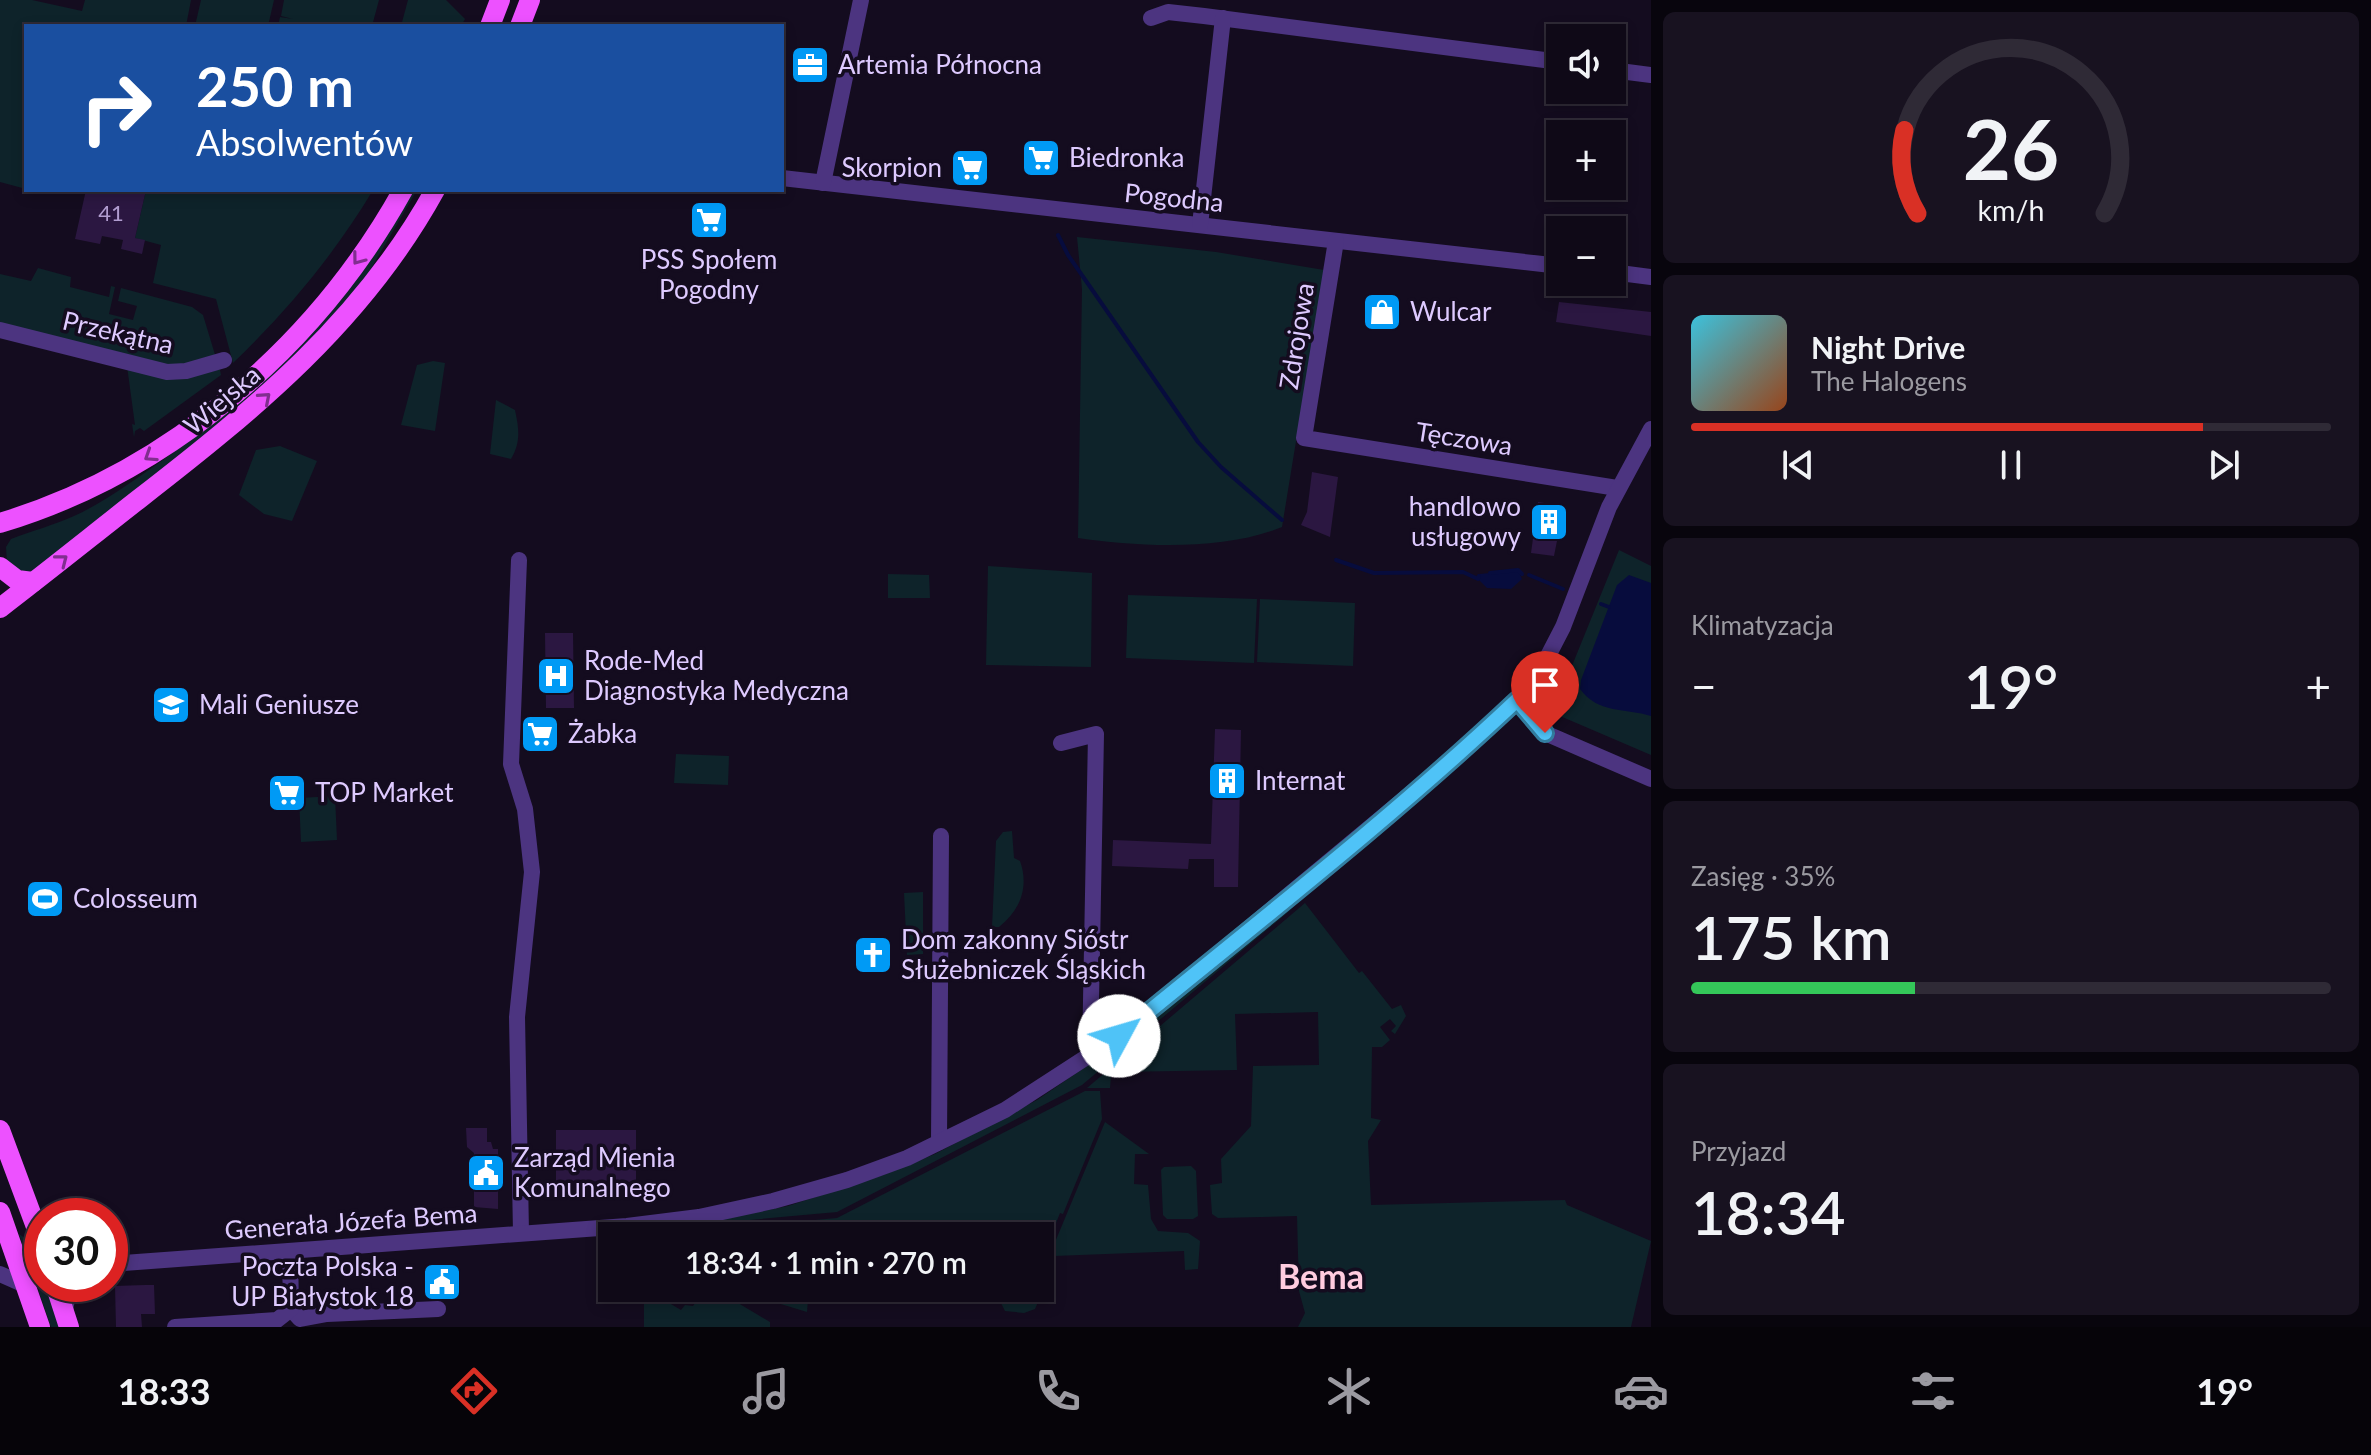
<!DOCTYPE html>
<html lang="pl">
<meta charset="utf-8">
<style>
body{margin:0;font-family:Lato,sans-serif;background:#181220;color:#f1f3f6;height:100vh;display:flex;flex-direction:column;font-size:30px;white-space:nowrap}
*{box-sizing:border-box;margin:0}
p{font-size:26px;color:#9b9aa1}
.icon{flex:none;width:44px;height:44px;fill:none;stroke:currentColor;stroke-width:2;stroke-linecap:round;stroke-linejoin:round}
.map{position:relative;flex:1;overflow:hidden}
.panel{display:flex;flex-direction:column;gap:12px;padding:12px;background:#08050d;width:720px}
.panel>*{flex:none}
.top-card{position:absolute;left:24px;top:24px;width:760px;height:168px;border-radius:0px;box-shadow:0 4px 12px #0003,0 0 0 2px #2f2a36;background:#1a4fa0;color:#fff;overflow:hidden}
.buttons{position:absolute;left:1546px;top:24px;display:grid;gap:16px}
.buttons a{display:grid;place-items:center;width:80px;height:80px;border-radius:0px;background:#0f0917;box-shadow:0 4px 12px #0003,0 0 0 2px #2f2a36;font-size:40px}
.speed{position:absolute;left:24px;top:1198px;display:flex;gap:16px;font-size:40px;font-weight:700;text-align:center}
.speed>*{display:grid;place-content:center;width:104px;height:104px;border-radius:50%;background:#0f0917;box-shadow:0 4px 12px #0003,0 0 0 2px #2f2a36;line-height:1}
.speed .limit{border:12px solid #d22;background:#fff;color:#111}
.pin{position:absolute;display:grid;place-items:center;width:68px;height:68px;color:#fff;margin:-82px -34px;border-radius:50% 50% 50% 0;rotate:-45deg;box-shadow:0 0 8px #0007}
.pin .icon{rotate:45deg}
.me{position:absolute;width:88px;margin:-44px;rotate:51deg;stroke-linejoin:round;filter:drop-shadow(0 0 6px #0008)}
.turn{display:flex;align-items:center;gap:28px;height:168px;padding:0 40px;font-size:36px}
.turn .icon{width:104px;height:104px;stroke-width:2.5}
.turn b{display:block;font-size:56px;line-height:68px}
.big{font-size:60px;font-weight:600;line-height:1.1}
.panel .card{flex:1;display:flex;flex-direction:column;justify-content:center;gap:12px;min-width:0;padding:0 28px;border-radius:12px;background:#181220}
.panel .dial{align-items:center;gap:0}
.dial svg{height:208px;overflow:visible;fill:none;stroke:#2f2a36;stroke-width:7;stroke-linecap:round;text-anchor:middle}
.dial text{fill:#f1f3f6;stroke:none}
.song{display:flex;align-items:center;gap:24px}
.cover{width:96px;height:96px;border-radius:12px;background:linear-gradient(135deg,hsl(190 70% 55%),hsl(20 70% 35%))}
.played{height:8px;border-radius:4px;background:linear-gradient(90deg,#d93025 80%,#2f2a36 80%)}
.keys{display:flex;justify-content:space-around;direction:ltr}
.heat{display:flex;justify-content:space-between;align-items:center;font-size:44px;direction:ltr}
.charge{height:12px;border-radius:6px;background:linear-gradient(90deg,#34c759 35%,#2f2a36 0)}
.trip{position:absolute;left:598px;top:1222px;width:456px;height:80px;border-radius:0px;background:#0f0917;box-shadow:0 4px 12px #0003,0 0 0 2px #2f2a36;font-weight:600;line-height:80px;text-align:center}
.menu{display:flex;height:128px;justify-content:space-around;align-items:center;background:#060409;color:#9b9aa1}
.menu .icon{width:56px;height:56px}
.menu .selected{color:#d93025}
.menu b{font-size:36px;color:#f1f3f6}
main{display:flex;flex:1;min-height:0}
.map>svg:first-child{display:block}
.green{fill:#0e232a}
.water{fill:#070c3d}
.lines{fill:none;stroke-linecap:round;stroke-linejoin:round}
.stream{stroke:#070c3d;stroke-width:4}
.building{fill:#2b1741}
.minor{stroke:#4c3480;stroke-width:16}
.major{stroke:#ed51ff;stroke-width:20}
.oneway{stroke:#802e8f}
.route-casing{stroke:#337fa1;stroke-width:20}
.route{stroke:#4fc3f7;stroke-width:14}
.labels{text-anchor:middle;stroke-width:7;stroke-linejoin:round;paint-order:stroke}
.number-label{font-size:22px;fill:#b19dd0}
.poi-label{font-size:26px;fill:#decaff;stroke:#140c1f;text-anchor:start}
.street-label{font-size:26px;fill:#decaff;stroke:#140c1f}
.district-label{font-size:34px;font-weight:bold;fill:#ffccdf;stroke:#140c1f}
</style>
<main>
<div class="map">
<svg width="1651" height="1327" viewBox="0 0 1651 1327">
<rect width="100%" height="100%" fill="#140c1f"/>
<g class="green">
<path d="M 0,0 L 32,0 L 82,11 L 85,0 L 191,0 L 186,26 L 26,26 L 26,189 L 0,182 Z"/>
<path d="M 201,0 L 274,0 L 268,26 L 195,26 Z"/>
<path d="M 284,0 L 379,0 L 372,26 L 278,26 L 280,17 L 293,19 L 281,16 Z"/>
<path d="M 408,0 L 446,0 L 465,19 L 461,26 L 401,26 Z"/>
<path d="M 146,190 L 373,190 C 334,255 288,310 233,363 L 216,299 L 153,283 L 161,245 L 135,238 Z"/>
<path d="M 413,190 L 417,190 L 362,284 L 269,385 L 29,575 L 7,563 L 6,547 L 11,539 C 32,531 54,525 74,516 C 107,501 137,478 167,457 C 276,380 346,307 413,190 Z"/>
<path d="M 1077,237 L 1216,252 L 1324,270 L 1282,527 C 1224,551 1139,547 1078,538 L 1082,289 Z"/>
<path d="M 38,268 L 71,277 L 70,287 L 109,297 L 111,286 L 115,287 L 109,314 L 133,320 L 137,306 L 118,301 L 121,288 L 192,307 L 203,315 L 216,358 L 173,369 L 0,323 L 0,274 L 31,281 Z"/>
<path d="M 433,361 L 445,363 L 435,431 L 401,425 L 417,365 Z"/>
<path d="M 127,366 L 215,369 L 220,370 L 221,375 L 144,431 L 140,428 L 135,431 L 134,437 L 132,424 L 135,425 Z"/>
<path d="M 496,400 L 515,410 C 519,429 521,442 511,459 L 490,454 Z"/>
<path d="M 280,446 L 317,461 L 292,521 L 264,514 L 239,495 L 256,450 Z"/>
<path d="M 1619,550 L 1651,566 L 1651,755 L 1553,713 L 1544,702 L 1565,683 Z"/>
<path d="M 988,566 L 1092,573 L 1091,667 L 986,665 Z"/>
<path d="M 888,574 L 929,575 L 930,598 L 888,598 Z"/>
<path d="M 1128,595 L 1257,599 L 1254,663 L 1126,658 Z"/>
<path d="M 1260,599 L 1355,603 L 1353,666 L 1257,662 Z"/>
<path d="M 676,754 L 729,756 L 728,785 L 674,783 Z"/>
<path d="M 335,796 L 337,840 L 301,842 L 299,798 Z"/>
<path d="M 1012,831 L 1014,858 L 1020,861 C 1029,886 1021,910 999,927 L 992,927 L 996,841 L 1003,832 Z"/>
<path d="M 923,892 L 923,954 L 907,955 L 904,893 Z"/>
<path d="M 1305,903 L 1359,973 L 1362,971 L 1392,1009 L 1401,1005 L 1406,1016 L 1395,1034 L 1391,1031 L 1396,1026 L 1390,1019 L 1380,1027 L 1390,1040 L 1382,1047 L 1372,1047 L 1371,1118 L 1381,1120 L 1368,1141 L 1371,1205 L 1565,1200 L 1567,1205 L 1651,1241 L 1631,1327 L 1298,1327 L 1305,1313 L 1299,1291 L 1297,1216 L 1218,1218 L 1212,1214 L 1210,1185 L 1222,1183 L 1221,1159 L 1251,1126 L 1253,1066 L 1319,1065 L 1318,1012 L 1235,1014 L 1237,1070 L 1117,1072 L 1116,1076 L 1111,1076 L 1110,1088 L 1087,1088 Z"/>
<path d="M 1293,908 L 1082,1085 L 837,1212 L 694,1225 L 788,1206 L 883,1175 L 935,1154 L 1037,1100 L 1125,1040 L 1241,944 Z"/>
<path d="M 1085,1091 L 1100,1091 L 1102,1119 L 1063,1214 L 1060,1213 L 1052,1233 L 984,1236 L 667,1236 L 668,1233 L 837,1218 Z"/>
<path d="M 1105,1122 L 1149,1154 L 1135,1154 L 1134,1184 L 1148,1185 L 1151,1219 L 1158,1231 L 1188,1233 L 1200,1241 L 1198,1269 L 1185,1270 L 1184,1251 L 1054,1256 L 1053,1247 Z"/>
<path d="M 1191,1166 L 1196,1171 L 1198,1216 L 1193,1219 L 1167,1219 L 1163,1215 L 1161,1170 L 1164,1167 Z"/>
<path d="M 19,1234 L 26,1239 L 31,1238 L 42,1270 L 42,1284 L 47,1284 L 61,1327 L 51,1327 Z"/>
<path d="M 644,1288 L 681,1310 L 685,1305 L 693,1306 L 706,1288 L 713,1288 L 770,1322 L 770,1327 L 644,1327 Z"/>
<path d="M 749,1288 L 809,1288 L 807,1312 L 771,1301 Z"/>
<path d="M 1011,1288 L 1027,1288 L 1027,1301 L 1038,1302 L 1035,1309 L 1024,1313 L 1005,1311 L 1001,1303 L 1011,1301 Z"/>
</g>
<g class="water">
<path d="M 1518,570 L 1522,579 L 1511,589 L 1487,588 L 1478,579 L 1480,574 Z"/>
<path d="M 1629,575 L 1651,583 L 1651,716 C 1626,708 1598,714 1580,689 L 1581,680 L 1617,585 Z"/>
</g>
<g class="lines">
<g class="stream">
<path d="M 1058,235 L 1068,255 L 1198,442 L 1221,467 L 1282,520"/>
<path d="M 1336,560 L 1374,573 L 1463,572 L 1478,579 L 1479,576"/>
<path d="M 1490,573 L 1518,570 L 1522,574"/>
<path d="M 1529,575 L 1563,589"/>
<path d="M 1601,604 L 1609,607"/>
</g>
</g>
<g class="building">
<path d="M 86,190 L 146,190 L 135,238 L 145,240 L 142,254 L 121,249 L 123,240 L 102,236 L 100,244 L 75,239 Z"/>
<path d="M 1559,302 L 1651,312 L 1651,336 L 1556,322 Z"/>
<path d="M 1366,303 L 1400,308 L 1398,321 L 1364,316 Z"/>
<path d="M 1312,472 L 1338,477 L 1330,537 L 1301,525 L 1307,512 Z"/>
<path d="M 1538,502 L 1564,506 L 1554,556 L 1531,553 Z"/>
<path d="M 545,633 L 573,633 L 574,708 L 546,708 Z"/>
<path d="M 1215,729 L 1241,730 L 1238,887 L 1214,887 L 1214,859 L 1189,859 L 1188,869 L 1112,866 L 1113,840 L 1211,844 Z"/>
<path d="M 466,1128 L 487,1128 L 487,1142 L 491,1142 L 493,1149 L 498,1149 L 498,1209 L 474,1207 L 474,1153 L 467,1147 Z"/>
<path d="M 556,1130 L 636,1130 L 636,1182 L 556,1181 Z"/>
<path d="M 453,1268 L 454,1293 L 430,1294 L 429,1269 Z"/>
<path d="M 145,1285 L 154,1285 L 155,1314 L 141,1314 L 142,1327 L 116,1327 L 115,1286 Z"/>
</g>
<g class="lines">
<g class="minor">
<path d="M 1151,18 L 1168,12 L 1204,16 L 1560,62"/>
<path d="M 1612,70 L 1651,75"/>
<path d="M 782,178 L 1560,266"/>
<path d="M 823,183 L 861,0"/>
<path d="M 1200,225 L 1223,18"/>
<path d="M 1336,241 L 1304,438 L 1617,488"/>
<path d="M 1612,272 L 1651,277"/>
<path d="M 0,330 L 167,372 L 186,371 L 224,360"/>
<path d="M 519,560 L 511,764 L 525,809 L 532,872 L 517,1017 L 521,1233"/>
<path d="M 1517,700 L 1545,733 L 1651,779"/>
<path d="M 1061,743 L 1096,734 L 1090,1055"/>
<path d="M 939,1142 L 941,836"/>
<path d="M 290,1251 L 291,1309 L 300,1319 L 327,1314 L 438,1309"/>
<path d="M 110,1264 L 627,1226 L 699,1217 L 773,1201 L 847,1180 L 907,1158 L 1005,1110 L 1119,1036 L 1475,740 L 1535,681 L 1563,627 L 1609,507 L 1651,429"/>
<path d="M 0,1274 L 27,1286"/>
<path d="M 65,1310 L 70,1284"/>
<path d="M 175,1327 L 277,1320 L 291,1309"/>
</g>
<g class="major">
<path d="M 490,26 L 500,0"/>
<path d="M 520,26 L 530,0"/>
<path d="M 0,523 C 170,472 317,345 403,190"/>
<path d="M 0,567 L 17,580 L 33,582"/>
<path d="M 0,608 C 47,572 93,535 139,499 C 255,409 363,321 435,190"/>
<path d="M 0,1130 L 42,1243"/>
<path d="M 0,1212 L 40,1327"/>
<path d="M 55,1284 L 69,1327"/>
</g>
</g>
<defs><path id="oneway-chevron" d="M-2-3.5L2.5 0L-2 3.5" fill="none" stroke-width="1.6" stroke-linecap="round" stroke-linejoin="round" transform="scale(2)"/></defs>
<g class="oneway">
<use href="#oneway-chevron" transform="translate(358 259) rotate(127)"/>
<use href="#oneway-chevron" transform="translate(265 398) rotate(-41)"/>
<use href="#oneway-chevron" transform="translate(150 456) rotate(147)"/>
<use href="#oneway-chevron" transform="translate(62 560) rotate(-38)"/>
</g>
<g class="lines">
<g class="route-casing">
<path id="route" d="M 1119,1036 C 1253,926 1391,819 1517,700 L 1545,733"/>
</g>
<use href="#route" class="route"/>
</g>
<defs>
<g id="office-square" transform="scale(2)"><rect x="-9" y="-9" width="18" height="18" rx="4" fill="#009af5" stroke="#140c1f"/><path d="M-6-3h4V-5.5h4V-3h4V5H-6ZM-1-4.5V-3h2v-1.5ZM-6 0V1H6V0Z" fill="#fff"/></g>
<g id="supermarket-square" transform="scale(2)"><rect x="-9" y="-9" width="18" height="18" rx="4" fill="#009af5" stroke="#140c1f"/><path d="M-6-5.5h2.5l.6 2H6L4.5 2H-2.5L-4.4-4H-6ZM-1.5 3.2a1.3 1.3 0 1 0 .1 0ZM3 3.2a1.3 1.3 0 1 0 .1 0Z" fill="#fff"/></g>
<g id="shop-square" transform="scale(2)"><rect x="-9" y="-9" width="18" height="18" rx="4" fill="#009af5" stroke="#140c1f"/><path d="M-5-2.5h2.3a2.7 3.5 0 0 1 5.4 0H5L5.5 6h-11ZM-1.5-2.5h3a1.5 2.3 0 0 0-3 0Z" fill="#fff"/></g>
<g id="building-square" transform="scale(2)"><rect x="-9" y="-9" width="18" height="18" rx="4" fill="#009af5" stroke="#140c1f"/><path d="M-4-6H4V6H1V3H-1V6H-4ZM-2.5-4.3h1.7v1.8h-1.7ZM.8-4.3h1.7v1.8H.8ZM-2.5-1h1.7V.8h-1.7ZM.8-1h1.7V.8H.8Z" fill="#fff"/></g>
<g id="hospital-square" transform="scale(2)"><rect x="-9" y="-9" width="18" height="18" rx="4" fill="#009af5" stroke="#140c1f"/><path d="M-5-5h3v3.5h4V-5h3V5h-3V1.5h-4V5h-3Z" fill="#fff"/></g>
<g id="school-square" transform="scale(2)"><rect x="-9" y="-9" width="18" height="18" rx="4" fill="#009af5" stroke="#140c1f"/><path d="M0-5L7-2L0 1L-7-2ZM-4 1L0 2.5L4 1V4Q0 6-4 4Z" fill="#fff"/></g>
<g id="stadium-square" transform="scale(2)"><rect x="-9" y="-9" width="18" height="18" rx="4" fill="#009af5" stroke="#140c1f"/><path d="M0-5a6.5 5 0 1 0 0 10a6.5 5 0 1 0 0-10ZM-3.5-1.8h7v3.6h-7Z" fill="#fff"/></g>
<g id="church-square" transform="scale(2)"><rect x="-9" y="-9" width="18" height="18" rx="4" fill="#009af5" stroke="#140c1f"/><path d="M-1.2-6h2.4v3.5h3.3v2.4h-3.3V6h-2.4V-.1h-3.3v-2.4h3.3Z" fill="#fff"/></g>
<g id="civic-square" transform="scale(2)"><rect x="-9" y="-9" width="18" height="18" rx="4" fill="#009af5" stroke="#140c1f"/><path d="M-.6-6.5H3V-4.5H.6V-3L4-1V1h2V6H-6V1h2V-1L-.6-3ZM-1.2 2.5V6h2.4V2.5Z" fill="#fff"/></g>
</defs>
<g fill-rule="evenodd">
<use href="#office-square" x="810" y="65"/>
<use href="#supermarket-square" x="1041" y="158"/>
<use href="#supermarket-square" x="970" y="168"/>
<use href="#supermarket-square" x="709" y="220"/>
<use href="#shop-square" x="1382" y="312"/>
<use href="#building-square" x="1549" y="522"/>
<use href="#hospital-square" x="556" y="676"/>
<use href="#school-square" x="171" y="705"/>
<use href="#supermarket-square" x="540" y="734"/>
<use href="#building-square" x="1227" y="781"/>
<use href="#supermarket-square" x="287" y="793"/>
<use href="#stadium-square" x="45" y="899"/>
<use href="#church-square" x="873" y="955"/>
<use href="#civic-square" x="486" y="1173"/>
<use href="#civic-square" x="442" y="1282"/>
</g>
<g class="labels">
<g class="number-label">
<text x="111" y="221">41</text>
</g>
<g class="poi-label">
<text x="838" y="74">Artemia Północna</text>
<text x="1069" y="167">Biedronka</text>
<text x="942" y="177" text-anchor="end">Skorpion</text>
<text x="709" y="269" text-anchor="middle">PSS Społem<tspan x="709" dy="30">Pogodny</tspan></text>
<text x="1410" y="321">Wulcar</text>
<text x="1521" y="516" text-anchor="end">handlowo<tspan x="1521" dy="30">usługowy</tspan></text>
<text x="584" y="670">Rode-Med<tspan x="584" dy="30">Diagnostyka Medyczna</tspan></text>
<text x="199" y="714">Mali Geniusze</text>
<text x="568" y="743">Żabka</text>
<text x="1255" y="790">Internat</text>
<text x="315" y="802">TOP Market</text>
<text x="73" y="908">Colosseum</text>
<text x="901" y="949">Dom zakonny Sióstr<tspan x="901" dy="30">Służebniczek Śląskich</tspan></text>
<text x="514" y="1167">Zarząd Mienia<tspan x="514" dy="30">Komunalnego</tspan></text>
<text x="414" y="1276" text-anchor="end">Poczta Polska -<tspan x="414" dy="30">UP Białystok 18</tspan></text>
</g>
<g class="street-label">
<text transform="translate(1174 198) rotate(6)" y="9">Pogodna</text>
<text transform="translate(118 333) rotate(13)" y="9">Przekątna</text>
<text transform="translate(1297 336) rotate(-81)" y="9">Zdrojowa</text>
<text transform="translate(222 400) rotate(-40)" y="9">Wiejska</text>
<text transform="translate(1464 439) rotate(9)" y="9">Tęczowa</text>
<text transform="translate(351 1222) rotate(-4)" y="9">Generała Józefa Bema</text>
</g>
<g class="district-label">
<text x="1321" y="1289">Bema</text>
</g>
</g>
</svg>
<div class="buttons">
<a><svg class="icon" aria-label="sound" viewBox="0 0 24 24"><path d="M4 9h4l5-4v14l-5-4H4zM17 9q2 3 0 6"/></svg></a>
<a>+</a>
<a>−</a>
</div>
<div class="speed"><div class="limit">30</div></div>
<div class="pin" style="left:1545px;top:733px;background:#d93025"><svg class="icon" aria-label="arrive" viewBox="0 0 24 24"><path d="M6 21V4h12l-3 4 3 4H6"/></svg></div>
<svg class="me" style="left:1119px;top:1036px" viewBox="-20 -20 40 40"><circle r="19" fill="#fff"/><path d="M0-13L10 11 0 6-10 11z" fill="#4fc3f7"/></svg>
<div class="trip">18:34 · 1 min · 270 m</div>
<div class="top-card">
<div class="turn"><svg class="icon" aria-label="right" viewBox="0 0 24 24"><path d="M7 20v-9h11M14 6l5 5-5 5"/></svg><div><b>250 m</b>Absolwentów</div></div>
</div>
</div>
<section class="panel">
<div class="card dial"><svg viewBox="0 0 100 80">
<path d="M14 69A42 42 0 1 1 86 69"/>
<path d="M14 69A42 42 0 0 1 9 37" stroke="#d93025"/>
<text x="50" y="56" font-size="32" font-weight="700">26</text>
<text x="50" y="72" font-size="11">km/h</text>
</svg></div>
<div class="card">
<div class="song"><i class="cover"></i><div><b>Night Drive</b><p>The Halogens</p></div></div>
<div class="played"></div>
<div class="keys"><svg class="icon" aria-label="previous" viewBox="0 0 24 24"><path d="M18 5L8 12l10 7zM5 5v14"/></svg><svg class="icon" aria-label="pause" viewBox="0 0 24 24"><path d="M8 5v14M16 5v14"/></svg><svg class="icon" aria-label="next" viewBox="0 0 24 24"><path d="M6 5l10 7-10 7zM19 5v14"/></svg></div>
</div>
<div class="card"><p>Klimatyzacja</p>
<div class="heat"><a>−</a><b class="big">19°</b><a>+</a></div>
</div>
<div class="card"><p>Zasięg · 35%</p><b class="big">175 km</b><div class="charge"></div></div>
<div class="card"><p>Przyjazd</p><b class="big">18:34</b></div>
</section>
</main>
<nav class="menu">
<b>18:33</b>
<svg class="icon selected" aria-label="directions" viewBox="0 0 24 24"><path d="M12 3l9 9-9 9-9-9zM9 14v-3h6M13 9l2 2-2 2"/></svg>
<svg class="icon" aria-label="music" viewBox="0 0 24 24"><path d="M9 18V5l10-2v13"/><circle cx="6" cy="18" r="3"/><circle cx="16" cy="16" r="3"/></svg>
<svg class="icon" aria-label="phone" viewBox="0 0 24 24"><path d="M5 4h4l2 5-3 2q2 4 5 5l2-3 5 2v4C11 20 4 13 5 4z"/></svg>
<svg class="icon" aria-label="climate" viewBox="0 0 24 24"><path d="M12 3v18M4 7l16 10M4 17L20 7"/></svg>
<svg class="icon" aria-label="car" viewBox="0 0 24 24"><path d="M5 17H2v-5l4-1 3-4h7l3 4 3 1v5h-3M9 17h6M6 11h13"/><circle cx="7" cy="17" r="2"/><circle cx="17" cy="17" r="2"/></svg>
<svg class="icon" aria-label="filters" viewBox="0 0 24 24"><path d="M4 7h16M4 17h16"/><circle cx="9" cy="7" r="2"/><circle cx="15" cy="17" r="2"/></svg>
<b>19°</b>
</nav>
